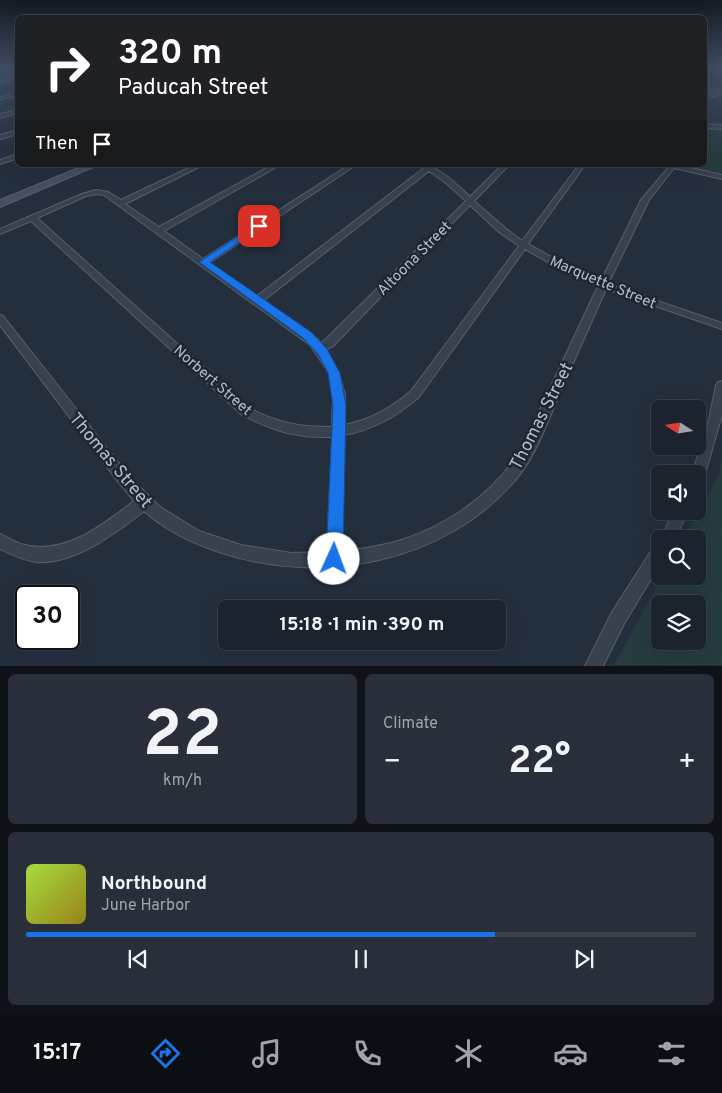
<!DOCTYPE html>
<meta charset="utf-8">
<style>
body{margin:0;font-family:Overpass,sans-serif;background:#282f3a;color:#f1f3f6;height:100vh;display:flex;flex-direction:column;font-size:19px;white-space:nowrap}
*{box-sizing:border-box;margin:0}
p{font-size:16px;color:#a0a4aa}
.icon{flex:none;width:28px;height:28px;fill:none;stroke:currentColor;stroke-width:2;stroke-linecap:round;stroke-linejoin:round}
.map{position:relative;height:666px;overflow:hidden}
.details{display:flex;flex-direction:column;gap:8px;padding:8px;background:#0f1319;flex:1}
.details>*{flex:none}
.guide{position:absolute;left:15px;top:15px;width:692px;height:152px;border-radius:8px;box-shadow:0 5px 20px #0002,0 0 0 1px #39404a;background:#202124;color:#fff;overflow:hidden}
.needle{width:32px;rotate:282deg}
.tools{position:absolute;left:651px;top:400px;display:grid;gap:10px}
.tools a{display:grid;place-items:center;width:55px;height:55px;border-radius:8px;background:#1b232e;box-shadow:0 5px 20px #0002,0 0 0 1px #39404a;font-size:25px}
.speed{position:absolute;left:15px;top:585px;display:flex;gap:10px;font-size:25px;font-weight:700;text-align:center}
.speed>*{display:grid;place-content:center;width:65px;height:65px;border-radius:50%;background:#1b232e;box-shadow:0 5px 20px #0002,0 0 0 1px #39404a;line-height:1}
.speed .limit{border:2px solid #111;border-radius:8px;background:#fff;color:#111}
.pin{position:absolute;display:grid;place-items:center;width:42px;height:42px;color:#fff;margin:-21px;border-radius:10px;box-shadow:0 2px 8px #0006}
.me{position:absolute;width:55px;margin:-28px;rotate:2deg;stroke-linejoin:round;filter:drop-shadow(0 0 4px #0008)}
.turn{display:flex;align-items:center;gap:18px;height:105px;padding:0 20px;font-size:22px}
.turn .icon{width:65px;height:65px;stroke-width:2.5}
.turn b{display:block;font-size:35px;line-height:42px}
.then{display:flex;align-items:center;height:48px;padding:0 20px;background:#0003;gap:10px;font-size:19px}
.big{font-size:38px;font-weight:700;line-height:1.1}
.details .tile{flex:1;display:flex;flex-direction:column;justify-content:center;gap:8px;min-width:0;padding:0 18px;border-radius:8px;background:#282f3a}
.details .dial{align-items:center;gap:0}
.dial b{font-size:65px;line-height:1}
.song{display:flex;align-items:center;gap:15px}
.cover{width:60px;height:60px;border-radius:8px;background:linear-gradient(135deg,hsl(80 70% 55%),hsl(50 70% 35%))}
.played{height:5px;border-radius:2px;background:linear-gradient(90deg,#1a73e8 70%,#39404a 70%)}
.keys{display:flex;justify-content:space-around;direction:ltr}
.heat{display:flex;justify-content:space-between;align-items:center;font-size:28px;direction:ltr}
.details .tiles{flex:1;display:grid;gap:8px;grid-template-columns:1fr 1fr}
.tile:last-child{grid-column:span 2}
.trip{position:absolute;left:218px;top:600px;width:288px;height:50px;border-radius:8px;background:#1b232e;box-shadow:0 5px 20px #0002,0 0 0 1px #39404a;font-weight:700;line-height:50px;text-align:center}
.dock{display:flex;height:80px;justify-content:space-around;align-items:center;background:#0b0e12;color:#a0a4aa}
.dock .icon{width:35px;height:35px}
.dock .current{color:#1a73e8}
.dock b{font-size:22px;color:#f1f3f6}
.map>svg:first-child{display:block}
.green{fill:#263c3f;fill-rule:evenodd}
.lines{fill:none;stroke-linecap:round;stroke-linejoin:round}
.minor-casing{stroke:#565f6c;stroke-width:2}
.secondary-casing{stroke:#565f6c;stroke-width:2}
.minor{fill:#38414e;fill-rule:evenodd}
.secondary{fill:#465061;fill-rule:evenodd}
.route{fill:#1a73e8;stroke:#114b97}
.labels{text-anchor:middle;stroke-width:5;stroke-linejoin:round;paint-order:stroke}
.street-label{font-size:15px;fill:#b4bcc9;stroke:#1d2633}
.near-street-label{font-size:18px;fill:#b4bcc9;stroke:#1d2633}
</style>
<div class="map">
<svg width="722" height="666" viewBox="0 0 722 666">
<rect width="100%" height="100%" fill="#242f3e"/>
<g class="green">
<path d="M 705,127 L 722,128 L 722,176 L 677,165 L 705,165 Z"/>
<path d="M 722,460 L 722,665 L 614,665 L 663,576 L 698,576 L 698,539 L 684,539 L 719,474 ZM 660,604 L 698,604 L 698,641 L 660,641 Z"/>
</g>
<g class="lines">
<g class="minor-casing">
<g id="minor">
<path d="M 7,67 L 15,67 L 0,71 L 0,69 Z"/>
<path d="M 18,78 L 18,80 L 0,84 L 0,82 Z"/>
<path d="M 705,86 L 718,90 L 722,89 L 722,94 L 719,94 L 705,100 L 705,97 L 714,92 L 705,89 Z"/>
<path d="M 18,93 L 18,96 L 0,99 L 0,97 Z"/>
<path d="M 18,110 L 18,113 L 0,118 L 0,114 Z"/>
<path d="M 705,124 L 722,125 L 722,129 L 705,128 Z"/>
<path d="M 18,130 L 18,134 L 0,139 L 0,135 Z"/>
<path d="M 18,154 L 18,158 L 0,164 L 0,160 Z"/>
<path d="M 195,165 L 203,165 L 125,204 L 159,227 L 272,165 L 280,165 L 164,231 L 203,259 L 349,165 L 356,165 L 209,263 L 257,296 L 424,168 L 420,165 C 439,165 457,185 470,197 L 502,165 L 509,165 L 474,201 L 505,228 L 522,241 L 579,165 L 585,165 L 528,244 L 566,265 L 601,281 L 641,200 L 668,168 L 668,165 L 679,165 L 722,175 L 722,179 L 674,168 L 649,200 L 608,284 L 722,323 L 722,329 L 606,289 C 590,325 574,361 558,397 C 547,424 536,455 517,478 C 445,564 319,587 216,551 C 190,542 164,529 144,511 C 116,533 74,565 36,562 C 23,560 12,555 0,549 L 0,534 C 7,537 14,542 21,544 C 63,557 103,525 134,501 L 113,475 L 0,325 L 0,315 L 3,316 L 129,476 L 160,507 L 199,531 L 241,545 L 291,553 L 327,552 L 332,437 C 296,438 272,431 241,414 L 31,221 L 0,234 L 0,229 L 82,194 L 96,190 L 108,192 L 121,200 ZM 429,171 L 446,183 L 466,201 L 325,340 L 320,343 L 318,339 L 263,301 ZM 96,194 L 104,195 L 310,345 L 329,373 L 333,395 L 332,427 C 299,427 278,423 249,408 L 37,218 L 86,196 ZM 470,205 L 499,232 L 519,246 L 411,391 C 391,408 371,420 344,425 L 345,395 L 339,373 L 325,350 L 333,346 ZM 525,249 L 560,269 L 598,286 L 522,448 C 493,495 444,529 391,543 C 375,547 358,549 342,552 L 344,435 C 373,430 397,416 419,397 Z"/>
<path d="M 722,381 L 722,415 L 705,474 L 703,478 L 698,480 L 698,474 L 692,474 L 709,420 L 716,385 L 718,382 Z"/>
<path d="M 674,511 L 688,511 L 675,539 L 660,540 Z"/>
<path d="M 660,543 L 660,564 L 624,624 L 603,666 L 585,666 L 612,612 L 655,545 Z"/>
</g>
</g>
<g class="secondary-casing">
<path id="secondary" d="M 86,165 L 98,165 L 0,207 L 0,200 Z"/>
</g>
<use href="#minor" class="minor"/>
<use href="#secondary" class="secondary"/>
</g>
<linearGradient id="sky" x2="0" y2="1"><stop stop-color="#141a22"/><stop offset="0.42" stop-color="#3f4d63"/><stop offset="1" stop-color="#3f4d63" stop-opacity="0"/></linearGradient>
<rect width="722" height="160" fill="url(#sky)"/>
<path class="route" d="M 256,225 L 263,226 L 210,262 L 311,332 L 327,349 L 340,373 L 346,406 L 343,559 L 340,565 L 334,568 L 328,565 L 326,559 L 333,406 L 328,373 L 318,354 L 303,338 L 199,262 Z"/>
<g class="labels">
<g class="street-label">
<text transform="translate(414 258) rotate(-45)" y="5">Altoona Street</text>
<text transform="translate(603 282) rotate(23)" y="5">Marquette Street</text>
<text transform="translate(213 380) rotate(41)" y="5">Norbert Street</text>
</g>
<g class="near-street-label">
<text transform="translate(541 416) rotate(-63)" y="6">Thomas Street</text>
<text transform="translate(111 460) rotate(50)" y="6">Thomas Street</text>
</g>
</g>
</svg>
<div class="tools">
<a><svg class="needle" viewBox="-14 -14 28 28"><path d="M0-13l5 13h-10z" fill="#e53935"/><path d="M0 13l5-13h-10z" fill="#a0a4aa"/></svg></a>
<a><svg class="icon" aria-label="sound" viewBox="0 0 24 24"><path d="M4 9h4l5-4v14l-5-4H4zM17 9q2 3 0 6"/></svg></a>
<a><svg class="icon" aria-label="search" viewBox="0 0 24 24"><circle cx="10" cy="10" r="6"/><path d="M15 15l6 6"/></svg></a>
<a><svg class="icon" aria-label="layers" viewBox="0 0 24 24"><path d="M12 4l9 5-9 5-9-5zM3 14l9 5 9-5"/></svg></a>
</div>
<div class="speed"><div class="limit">30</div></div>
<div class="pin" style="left:259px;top:226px;background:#d93025"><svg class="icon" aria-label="arrive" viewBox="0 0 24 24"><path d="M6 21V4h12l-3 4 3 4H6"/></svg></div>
<svg class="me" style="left:334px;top:559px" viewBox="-20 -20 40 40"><circle r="19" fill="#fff"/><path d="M0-13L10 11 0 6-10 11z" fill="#1a73e8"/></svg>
<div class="trip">15:18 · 1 min · 390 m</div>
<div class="guide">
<div class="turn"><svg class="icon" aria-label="right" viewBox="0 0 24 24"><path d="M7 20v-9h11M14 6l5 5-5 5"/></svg><div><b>320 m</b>Paducah Street</div></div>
<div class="then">Then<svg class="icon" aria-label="arrive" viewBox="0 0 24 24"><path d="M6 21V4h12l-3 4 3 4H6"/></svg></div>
</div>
</div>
<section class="details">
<div class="tiles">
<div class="tile dial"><b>22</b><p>km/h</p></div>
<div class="tile"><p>Climate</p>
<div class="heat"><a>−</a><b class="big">22°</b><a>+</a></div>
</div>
<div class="tile">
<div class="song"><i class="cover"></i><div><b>Northbound</b><p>June Harbor</p></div></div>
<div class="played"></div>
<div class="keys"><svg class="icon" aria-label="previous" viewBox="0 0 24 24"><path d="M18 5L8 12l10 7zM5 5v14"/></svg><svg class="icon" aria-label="pause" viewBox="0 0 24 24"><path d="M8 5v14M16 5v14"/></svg><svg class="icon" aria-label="next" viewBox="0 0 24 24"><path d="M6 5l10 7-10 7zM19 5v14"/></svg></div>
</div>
</div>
</section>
<nav class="dock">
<b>15:17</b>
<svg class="icon current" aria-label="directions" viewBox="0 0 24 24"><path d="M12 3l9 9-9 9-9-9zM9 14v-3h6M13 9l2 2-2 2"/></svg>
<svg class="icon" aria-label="music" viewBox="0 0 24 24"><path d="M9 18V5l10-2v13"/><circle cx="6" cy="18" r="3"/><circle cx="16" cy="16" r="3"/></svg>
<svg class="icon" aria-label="phone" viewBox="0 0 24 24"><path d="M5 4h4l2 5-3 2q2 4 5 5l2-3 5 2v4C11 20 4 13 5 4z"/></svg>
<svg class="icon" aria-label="climate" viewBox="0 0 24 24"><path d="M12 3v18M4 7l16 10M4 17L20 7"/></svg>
<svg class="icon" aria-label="car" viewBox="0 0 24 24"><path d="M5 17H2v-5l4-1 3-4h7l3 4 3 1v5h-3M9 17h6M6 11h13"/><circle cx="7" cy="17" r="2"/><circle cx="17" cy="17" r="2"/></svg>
<svg class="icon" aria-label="filters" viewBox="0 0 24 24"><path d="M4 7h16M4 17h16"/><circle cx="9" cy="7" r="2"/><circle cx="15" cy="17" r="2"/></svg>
</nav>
